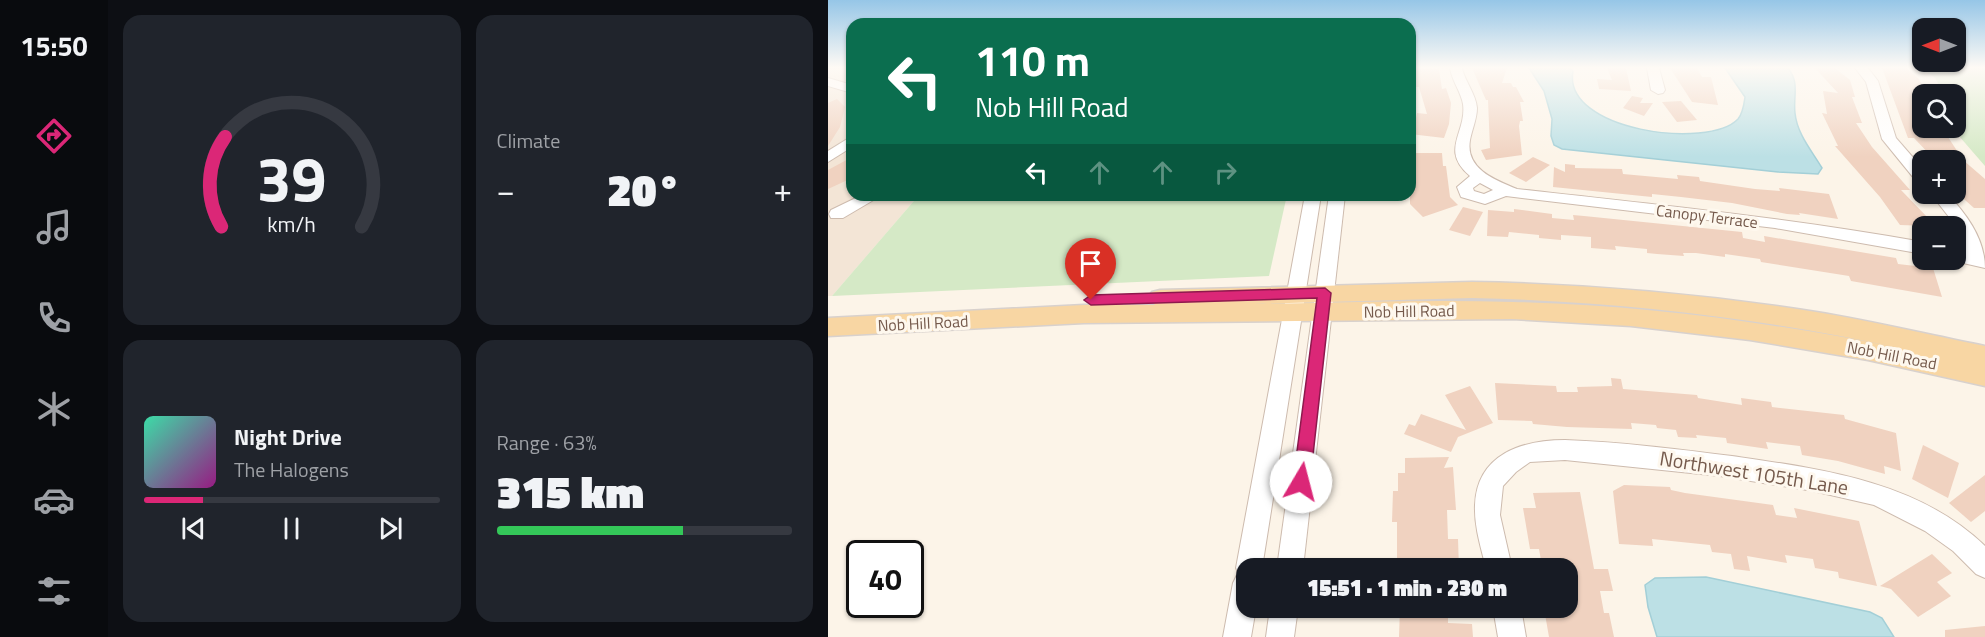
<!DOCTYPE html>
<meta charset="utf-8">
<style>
body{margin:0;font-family:"Titillium Web",sans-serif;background:#20242c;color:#f1f3f6;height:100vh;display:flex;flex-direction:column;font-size:22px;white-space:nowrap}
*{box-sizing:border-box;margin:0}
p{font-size:20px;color:#9ea1a6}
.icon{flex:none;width:33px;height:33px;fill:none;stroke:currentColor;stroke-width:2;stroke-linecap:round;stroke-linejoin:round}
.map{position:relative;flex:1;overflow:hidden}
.sheet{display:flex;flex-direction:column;gap:15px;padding:15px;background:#0d0f14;width:720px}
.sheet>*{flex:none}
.guide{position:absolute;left:18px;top:18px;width:570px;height:183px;border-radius:18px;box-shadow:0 2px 4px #0004;background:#0b6e4f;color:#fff;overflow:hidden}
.needle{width:39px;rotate:270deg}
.buttons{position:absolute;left:1084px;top:18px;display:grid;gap:12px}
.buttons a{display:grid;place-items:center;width:54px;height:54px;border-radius:12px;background:#171b24;box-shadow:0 2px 4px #0004;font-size:30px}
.speed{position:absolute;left:18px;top:540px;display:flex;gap:12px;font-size:30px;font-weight:700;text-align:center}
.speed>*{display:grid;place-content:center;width:78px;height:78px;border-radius:50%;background:#171b24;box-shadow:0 2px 4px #0004;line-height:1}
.speed .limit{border:3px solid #111;border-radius:9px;background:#fff;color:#111}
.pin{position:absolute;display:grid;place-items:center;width:51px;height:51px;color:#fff;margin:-62px -26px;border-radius:50% 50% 50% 0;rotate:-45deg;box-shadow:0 0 6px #0007}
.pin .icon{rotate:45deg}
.me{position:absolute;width:66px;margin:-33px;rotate:8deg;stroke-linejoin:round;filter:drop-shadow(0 0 4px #0008)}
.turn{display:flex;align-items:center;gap:21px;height:126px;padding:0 30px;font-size:27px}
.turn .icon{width:78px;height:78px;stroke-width:2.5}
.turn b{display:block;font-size:42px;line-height:51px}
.lanes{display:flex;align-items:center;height:57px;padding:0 30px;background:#0003;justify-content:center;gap:30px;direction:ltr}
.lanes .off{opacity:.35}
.big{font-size:45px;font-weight:800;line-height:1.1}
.sheet .tile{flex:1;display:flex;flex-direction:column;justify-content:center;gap:9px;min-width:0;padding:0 21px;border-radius:18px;background:#20242c}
.sheet .dial{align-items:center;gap:0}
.dial svg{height:156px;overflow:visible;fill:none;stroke:#363941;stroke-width:7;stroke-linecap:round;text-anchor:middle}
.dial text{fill:#f1f3f6;stroke:none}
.song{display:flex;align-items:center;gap:18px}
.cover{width:72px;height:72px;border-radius:9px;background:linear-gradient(135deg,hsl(160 70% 55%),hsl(310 70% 35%))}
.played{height:6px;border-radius:3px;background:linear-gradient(90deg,#db2777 20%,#363941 20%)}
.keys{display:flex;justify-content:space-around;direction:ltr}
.heat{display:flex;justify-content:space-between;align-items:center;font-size:33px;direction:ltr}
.charge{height:9px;border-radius:4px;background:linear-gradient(90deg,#34c759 63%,#363941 0)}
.sheet .tiles{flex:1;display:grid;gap:15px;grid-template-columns:repeat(2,1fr)}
.trip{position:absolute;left:408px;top:558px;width:342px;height:60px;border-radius:18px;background:#171b24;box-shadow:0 2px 4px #0004;font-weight:800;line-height:60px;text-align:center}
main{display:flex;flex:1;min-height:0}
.menu{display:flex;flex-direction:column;width:108px;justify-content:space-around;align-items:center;background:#090b0e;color:#9ea1a6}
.menu .icon{width:42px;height:42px}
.menu .current{color:#db2777}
.menu b{font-size:27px;color:#f1f3f6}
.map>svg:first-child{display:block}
.residential{fill:#f3e5d6}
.green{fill:#d5e9c6}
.water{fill:#bce0e5;stroke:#a3cfd7;stroke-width:1.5}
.building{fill:#f0d2c0}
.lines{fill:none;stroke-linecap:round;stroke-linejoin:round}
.minor-casing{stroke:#cdbbae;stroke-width:2}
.major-casing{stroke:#d8d1cd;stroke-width:3}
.minor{fill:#fff;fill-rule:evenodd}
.major{fill:#f8d6a3;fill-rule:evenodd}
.route{fill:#db2777;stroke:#8e194d;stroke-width:1.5}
.labels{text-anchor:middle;stroke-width:6;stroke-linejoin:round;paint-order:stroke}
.street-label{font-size:16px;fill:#755a4c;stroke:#fef8ee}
.near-street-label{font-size:20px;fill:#755a4c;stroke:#fef8ee}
</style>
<main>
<nav class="menu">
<b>15:50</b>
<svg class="icon current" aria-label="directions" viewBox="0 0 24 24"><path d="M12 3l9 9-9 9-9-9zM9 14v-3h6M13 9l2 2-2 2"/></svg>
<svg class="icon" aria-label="music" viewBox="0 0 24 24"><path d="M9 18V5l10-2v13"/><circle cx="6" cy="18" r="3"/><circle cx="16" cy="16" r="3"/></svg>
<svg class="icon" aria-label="phone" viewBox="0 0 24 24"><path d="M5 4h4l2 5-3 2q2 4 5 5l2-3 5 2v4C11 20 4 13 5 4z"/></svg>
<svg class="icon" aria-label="climate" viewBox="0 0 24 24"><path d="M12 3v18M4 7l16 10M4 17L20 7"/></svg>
<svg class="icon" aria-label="car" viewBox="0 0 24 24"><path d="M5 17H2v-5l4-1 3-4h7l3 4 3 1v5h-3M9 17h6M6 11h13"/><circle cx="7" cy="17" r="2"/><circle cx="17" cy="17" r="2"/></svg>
<svg class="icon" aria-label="filters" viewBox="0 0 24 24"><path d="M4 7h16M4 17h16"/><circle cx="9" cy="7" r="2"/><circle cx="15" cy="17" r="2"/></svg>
</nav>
<section class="sheet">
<div class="tiles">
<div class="tile dial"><svg viewBox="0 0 100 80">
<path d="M14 69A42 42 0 1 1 86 69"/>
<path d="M14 69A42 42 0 0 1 16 23" stroke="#db2777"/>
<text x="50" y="56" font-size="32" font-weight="700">39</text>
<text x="50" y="72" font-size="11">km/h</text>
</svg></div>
<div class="tile"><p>Climate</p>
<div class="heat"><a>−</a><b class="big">20°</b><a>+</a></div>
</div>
<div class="tile">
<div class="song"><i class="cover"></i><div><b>Night Drive</b><p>The Halogens</p></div></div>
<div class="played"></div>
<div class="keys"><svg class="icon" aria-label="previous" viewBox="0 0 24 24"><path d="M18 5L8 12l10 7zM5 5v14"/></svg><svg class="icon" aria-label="pause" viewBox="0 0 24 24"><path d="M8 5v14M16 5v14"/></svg><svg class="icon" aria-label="next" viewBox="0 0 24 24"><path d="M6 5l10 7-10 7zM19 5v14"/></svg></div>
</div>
<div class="tile"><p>Range · 63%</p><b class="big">315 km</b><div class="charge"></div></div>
</div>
</section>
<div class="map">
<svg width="1157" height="637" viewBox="0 0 1157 637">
<rect width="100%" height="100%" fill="#fcf4e8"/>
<path class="residential" d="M 0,68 L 24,68 L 24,195 L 91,195 L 4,296 L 0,296 Z"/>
<g class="green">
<path d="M 1095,68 L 1157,68 L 1157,166 L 1131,136 L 1128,94 L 1116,94 L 1107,78 Z"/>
<path d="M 91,195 L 459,195 L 441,276 L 4,296 Z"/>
</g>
<g class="water">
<path d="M 701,68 L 742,68 L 745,71 C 734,131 881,150 910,119 C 915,113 916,104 917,97 L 897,68 L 960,68 C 972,83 965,96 967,113 C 969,134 984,151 994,168 L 990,174 L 950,172 L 734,149 L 726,145 L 723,136 L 724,119 L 716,91 Z"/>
<path d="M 878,577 L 1042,612 L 1054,618 L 1066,637 L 829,637 L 820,607 L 817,585 L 827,578 Z"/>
</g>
<g class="building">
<path d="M 644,68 L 679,68 L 674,83 L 683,83 L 685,87 L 688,87 L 696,102 L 692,102 L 695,121 L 692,121 L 691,126 L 694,155 L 658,160 L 653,150 L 662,148 L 660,100 L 658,100 Z"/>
<path d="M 779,68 L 798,68 L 803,91 L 771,89 L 769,79 L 784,80 Z"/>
<path d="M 842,68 L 869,68 L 874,77 L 883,77 L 890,105 L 864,102 Z"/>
<path d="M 987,68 L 1007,68 L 1022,80 L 1027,97 L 1024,97 L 1034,123 L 1028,123 L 1044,147 L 1082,190 L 1073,190 L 1101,219 L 1096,219 L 1101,226 L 1072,225 L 1052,197 L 1007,146 L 1010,146 L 994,113 L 999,114 L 995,91 L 1010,93 Z"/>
<path d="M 1054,68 L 1078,68 L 1090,78 L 1095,86 L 1095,128 L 1109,128 L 1113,136 L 1120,137 L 1135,160 L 1157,179 L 1157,208 L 1146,208 L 1128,192 L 1128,160 L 1107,160 L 1086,138 L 1080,138 Z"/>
<path d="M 586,69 L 611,69 L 614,89 L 618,88 L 623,103 L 621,124 L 616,138 L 582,134 L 583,118 L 588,118 L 589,113 L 599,114 L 591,87 L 587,87 Z"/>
<path d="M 804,96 L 815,98 L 812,103 L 825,103 L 816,116 L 795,108 Z"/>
<path d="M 9,99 L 17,107 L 12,127 L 0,146 L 0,103 Z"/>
<path d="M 853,101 L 869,120 L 849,122 L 834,102 Z"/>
<path d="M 582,153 L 614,153 L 615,166 L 618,166 L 622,197 L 630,205 L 595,217 L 582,204 Z"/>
<path d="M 24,157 L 24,178 L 0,189 L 0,170 Z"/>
<path d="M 705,157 L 722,165 L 698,182 L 681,173 Z"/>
<path d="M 737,164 L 747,165 L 747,168 L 794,169 L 795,174 L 850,179 L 849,175 L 871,177 L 872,181 L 927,189 L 952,191 L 951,188 L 1001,194 L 1010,219 L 971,213 L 972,215 L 959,214 L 904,203 L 853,197 L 824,194 L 824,197 L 725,187 L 726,167 L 737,172 Z"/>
<path d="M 635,207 L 655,212 L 642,236 L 621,230 Z"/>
<path d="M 686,209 L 724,214 L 724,218 L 746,220 L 745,215 L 756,216 L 914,232 L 915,238 L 937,242 L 936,236 L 1068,258 L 1070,264 L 1105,268 L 1114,297 L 1023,281 L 1021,276 L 933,262 L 932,259 L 897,254 L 897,257 L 868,253 L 855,253 L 856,256 L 829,254 L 819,253 L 819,249 L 787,246 L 788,250 L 763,248 L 763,237 L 733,235 L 733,240 L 711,238 L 711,235 L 681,232 L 680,237 L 659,236 L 660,210 L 686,212 Z"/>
<path d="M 783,378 L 793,379 L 795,389 L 869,395 L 870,398 L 914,405 L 913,398 L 943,402 L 944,407 L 1016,415 L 1017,419 L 1068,433 L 1073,471 L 1056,466 L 1057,474 L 1010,461 L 974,455 L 972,446 L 938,442 L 940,449 L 899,443 L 898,438 L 868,435 L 869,438 L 850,437 L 848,430 L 829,428 L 828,425 L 803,423 L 804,429 L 739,427 L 705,424 L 704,421 L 670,420 L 667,383 L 728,386 L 729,392 L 750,392 L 749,387 L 784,386 Z"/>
<path d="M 642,386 L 665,423 L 630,437 L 623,452 L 576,434 L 581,424 L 587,426 L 593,414 L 638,430 L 617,395 Z"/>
<path d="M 1095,445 L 1131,463 L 1120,498 L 1084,479 Z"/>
<path d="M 621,457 L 616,468 L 625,467 L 628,510 L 619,510 L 620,539 L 630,539 L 631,568 L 584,568 L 584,560 L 569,561 L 569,522 L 564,522 L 565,491 L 570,491 L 570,473 L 577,473 L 577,458 Z"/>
<path d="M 1157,475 L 1157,511 L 1143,522 L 1121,503 Z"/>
<path d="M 796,485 L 842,487 L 843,490 L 857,493 L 945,505 L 948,515 L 969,518 L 966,508 L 1031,521 L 1049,586 L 1011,578 L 1010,572 L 987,568 L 985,559 L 957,555 L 959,563 L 919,556 L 922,571 L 906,569 L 903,554 L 884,552 L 882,545 L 824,539 L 825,546 L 791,544 L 785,491 Z"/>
<path d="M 752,492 L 766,569 L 780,569 L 785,591 L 772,591 L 776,613 L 781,613 L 786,637 L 721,637 L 717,614 L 740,613 L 740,568 L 716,568 L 714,566 L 711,549 L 702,549 L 695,508 L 708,508 L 705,493 Z"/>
<path d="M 1104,554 L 1124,573 L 1109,582 L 1123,596 L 1090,617 L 1063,589 L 1052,586 Z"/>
<path d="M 572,608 L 620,608 L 620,623 L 644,624 L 645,637 L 571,637 Z"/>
<path d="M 1157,626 L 1157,637 L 1117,637 L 1117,630 Z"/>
</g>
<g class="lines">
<g class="minor-casing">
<g id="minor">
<path d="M 622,68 L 634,68 C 637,82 648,94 649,108 C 649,119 644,129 642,140 C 637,169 667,180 689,189 C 825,204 960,218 1095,242 L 1095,254 L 947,228 L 678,196 L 657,204 L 633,197 L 629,187 L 642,176 C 611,150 639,133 635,104 C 633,92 624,81 622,68 ZM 652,183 L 665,190 L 656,194 L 646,191 L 645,188 Z"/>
<path d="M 819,68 L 831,68 L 837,90 L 835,93 L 830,94 L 823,90 Z"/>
<path d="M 1027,68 L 1040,68 L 1050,81 L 1068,138 L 1095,169 L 1095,184 L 1089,182 L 1054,139 L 1038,82 Z"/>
<path d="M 0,78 L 24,85 L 24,93 L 0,86 Z"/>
<path d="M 24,136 L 24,147 L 0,162 L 0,151 Z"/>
<path d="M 1103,194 L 1119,194 C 1139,214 1157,240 1157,268 L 1122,260 L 1128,260 L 1128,250 L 1138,252 L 1128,226 Z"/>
<path d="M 34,195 L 54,195 L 15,218 L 3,218 L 1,214 L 3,210 Z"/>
<path d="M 477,195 L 493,195 L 434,568 L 418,568 L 418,608 L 428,608 L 423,637 L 395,637 L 405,583 L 410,573 L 408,568 Z"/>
<path d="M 501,195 L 517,195 L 475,568 L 449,568 Z"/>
<path d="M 737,440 C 793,442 849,449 904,456 C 993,469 1090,481 1157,546 L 1157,578 L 1148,574 L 1125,551 L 1097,531 L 1046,505 L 985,491 L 892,476 L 737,460 L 702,462 L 688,472 L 675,486 L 672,515 L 684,568 L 658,568 C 653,548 646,526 647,505 C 649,454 694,440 737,440 Z"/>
<path d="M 442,608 L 470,608 L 466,637 L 438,637 Z"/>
<path d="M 665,608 L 693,608 L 698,637 L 670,637 Z"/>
</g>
</g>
<g class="major-casing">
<path id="major" d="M 644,282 C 759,284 874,294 988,312 C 1044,321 1101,335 1157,346 L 1157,386 L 1040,360 L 922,340 L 803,326 L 684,319 L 256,323 L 0,336 L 0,318 L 256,305 L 327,305 L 320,298 L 324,292 L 332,290 ZM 644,298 C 790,301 934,318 1077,349 C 948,323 817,305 685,302 C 599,299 513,303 426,304 Z"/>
</g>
<use href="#minor" class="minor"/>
<use href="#major" class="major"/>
</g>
<linearGradient id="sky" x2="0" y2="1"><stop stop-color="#96c6e7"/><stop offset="0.43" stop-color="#fefaf5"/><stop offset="1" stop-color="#fefaf5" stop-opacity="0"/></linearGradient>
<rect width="1157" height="157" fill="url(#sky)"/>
<path class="route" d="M 497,288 L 503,293 L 482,482 L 479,488 L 473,490 L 467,488 L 465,482 L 489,298 L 263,305 L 256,300 L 263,295 Z"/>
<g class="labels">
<g class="street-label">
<text transform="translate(879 216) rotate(7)" y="6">Canopy Terrace</text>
<text transform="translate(581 311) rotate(-1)" y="6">Nob Hill Road</text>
<text transform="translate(95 323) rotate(-3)" y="6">Nob Hill Road</text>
<text transform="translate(1064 355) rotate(11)" y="6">Nob Hill Road</text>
</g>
<g class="near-street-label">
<text transform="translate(926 473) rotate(9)" y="7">Northwest 105th Lane</text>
</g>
</g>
</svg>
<div class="buttons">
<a><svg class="needle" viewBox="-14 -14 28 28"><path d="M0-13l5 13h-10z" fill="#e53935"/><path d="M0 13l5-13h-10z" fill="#9ea1a6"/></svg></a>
<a><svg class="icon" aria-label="search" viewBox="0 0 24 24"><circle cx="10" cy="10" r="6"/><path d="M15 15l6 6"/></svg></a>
<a>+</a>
<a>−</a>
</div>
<div class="speed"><div class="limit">40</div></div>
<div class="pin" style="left:263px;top:300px;background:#d93025"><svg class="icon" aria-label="arrive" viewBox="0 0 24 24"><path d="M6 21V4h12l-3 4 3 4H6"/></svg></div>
<svg class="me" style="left:473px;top:482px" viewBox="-20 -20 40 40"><circle r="19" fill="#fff"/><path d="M0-13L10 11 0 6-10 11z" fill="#db2777"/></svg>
<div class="trip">15:51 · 1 min · 230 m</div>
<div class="guide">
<div class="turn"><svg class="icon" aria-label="left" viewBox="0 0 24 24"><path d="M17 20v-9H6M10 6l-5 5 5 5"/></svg><div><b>110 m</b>Nob Hill Road</div></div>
<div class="lanes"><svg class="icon" aria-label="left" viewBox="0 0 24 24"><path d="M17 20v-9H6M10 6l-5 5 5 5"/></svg><svg class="icon off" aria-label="ahead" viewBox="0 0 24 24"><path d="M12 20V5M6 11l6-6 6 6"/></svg><svg class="icon off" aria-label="ahead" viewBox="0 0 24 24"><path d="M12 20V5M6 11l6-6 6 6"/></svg><svg class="icon off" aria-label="right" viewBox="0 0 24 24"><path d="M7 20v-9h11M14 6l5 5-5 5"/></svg></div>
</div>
</div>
</main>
